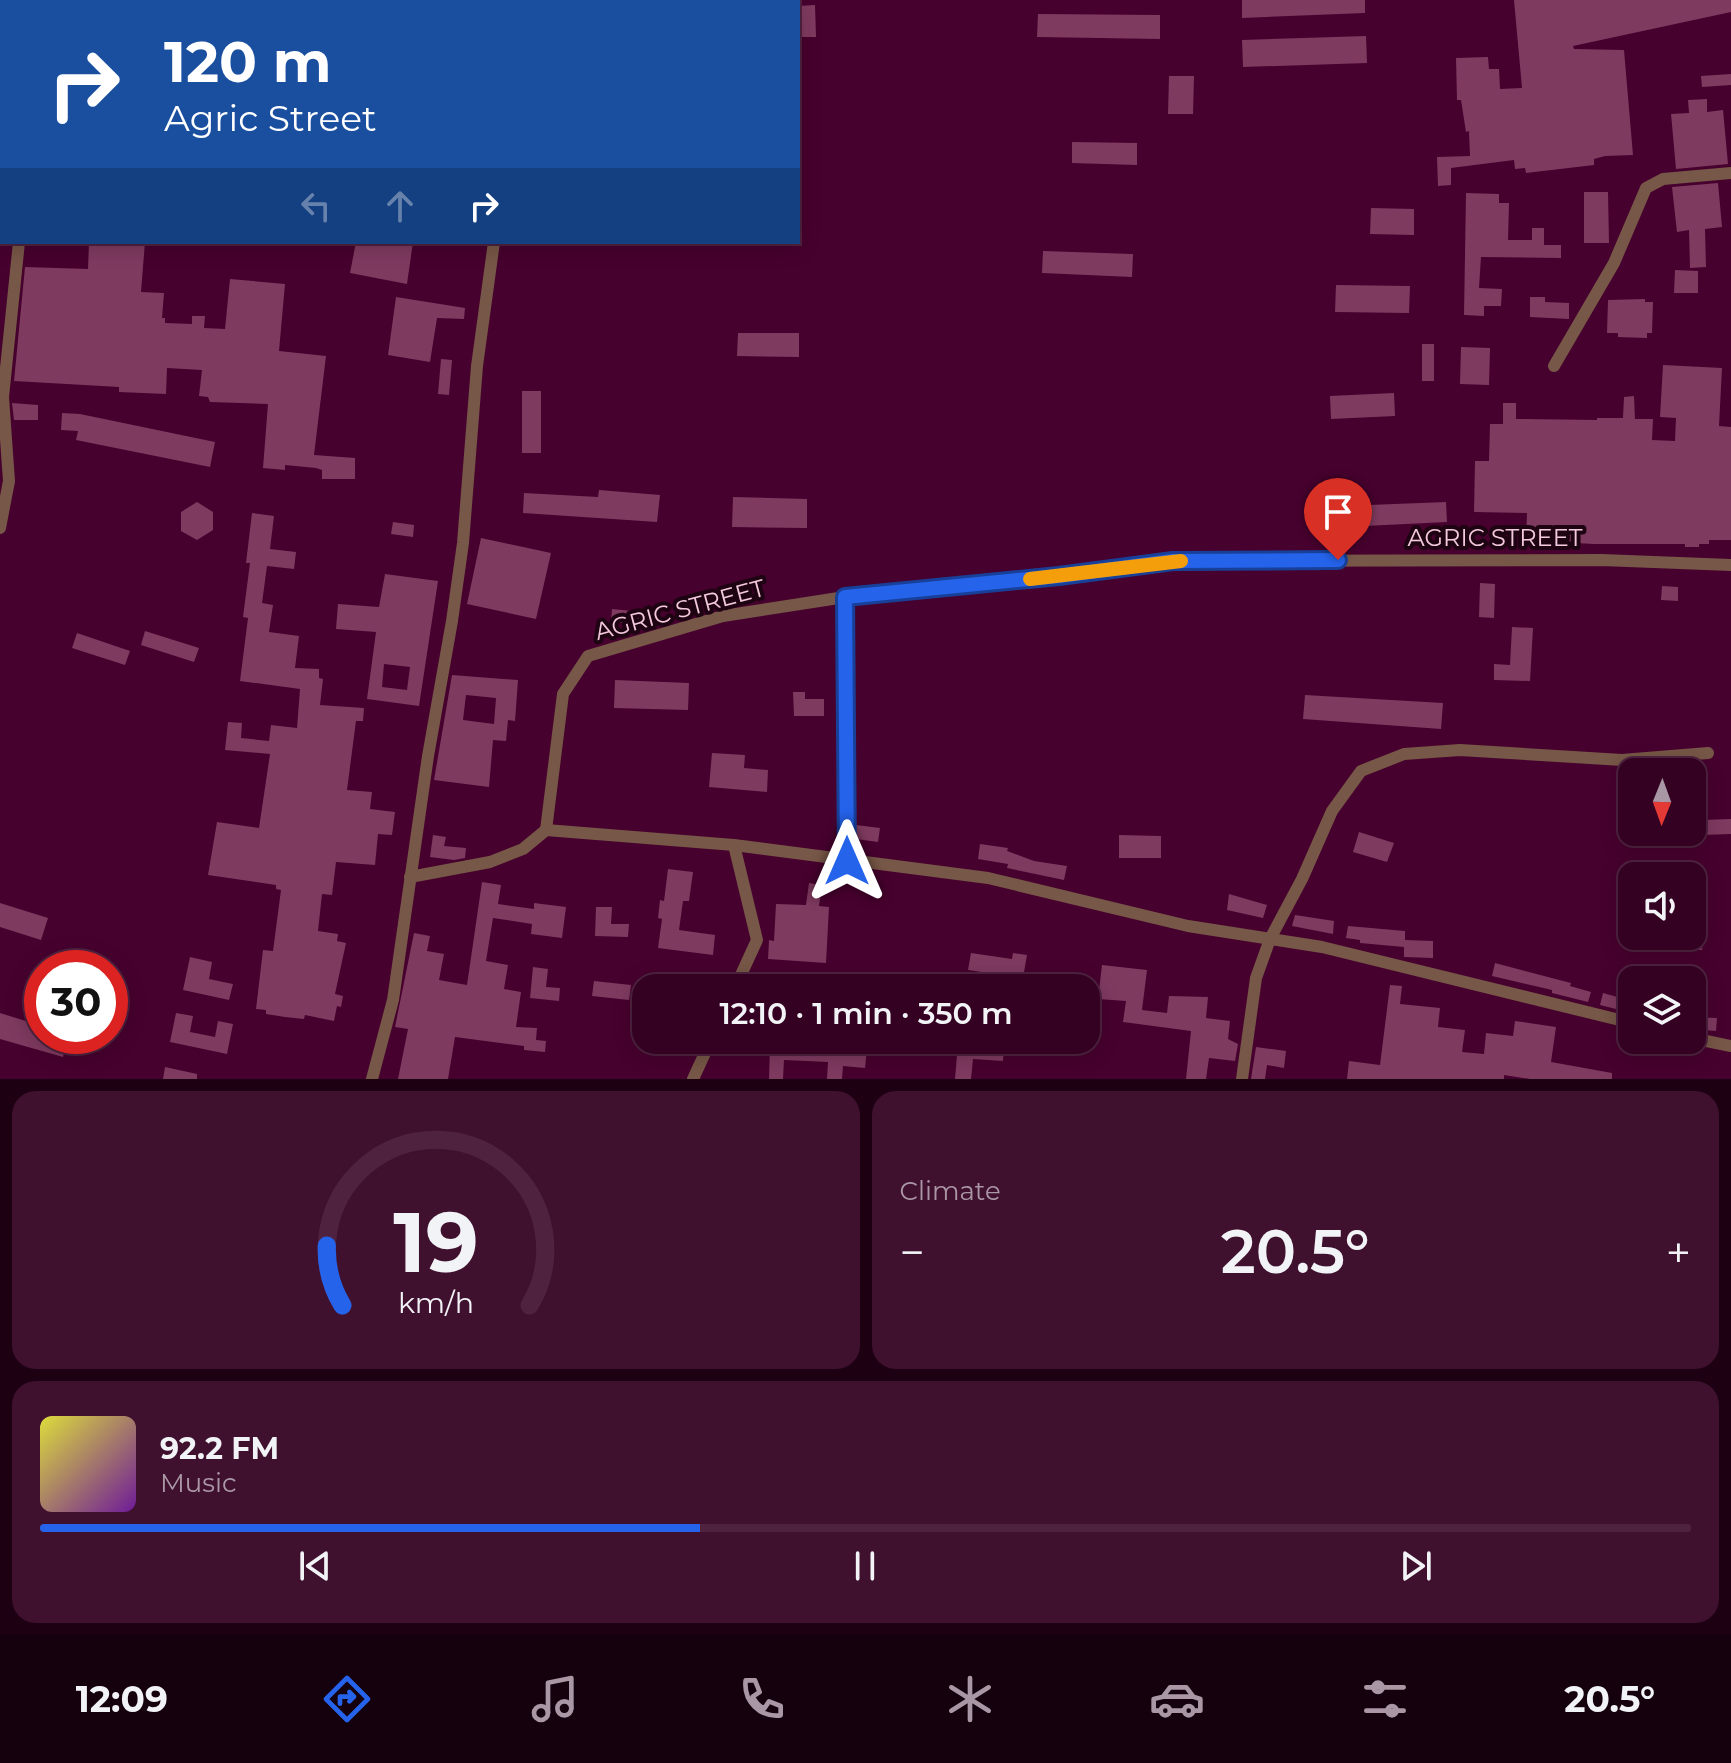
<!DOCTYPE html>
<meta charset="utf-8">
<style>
body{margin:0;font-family:Montserrat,sans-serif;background:#40102f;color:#f1f3f6;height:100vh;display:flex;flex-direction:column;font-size:30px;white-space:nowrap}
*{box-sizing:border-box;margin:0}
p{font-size:26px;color:#aa97a5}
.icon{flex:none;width:44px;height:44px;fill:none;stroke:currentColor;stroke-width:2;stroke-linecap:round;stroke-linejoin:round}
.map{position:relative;height:1079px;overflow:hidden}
.drawer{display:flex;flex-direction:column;gap:12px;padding:12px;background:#1d0113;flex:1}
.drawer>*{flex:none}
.top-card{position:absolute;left:0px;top:0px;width:800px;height:244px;box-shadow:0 4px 20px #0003,0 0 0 2px #4f2340;background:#1a4fa0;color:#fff;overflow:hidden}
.needle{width:52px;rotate:181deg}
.tools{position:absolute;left:1618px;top:758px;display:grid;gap:16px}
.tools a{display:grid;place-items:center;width:88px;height:88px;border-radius:16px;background:#350122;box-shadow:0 4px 20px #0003,0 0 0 2px #4f2340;font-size:40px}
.speed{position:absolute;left:24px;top:950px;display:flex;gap:16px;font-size:40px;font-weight:700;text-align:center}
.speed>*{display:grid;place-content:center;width:104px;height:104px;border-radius:50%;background:#350122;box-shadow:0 4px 20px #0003,0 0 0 2px #4f2340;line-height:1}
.speed .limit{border:12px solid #d22;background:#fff;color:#111}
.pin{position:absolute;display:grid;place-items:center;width:68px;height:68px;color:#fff;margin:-82px -34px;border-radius:50% 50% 50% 0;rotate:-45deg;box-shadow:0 0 8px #0007}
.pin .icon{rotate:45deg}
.me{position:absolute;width:88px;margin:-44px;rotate:0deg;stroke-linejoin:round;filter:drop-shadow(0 0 6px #0008)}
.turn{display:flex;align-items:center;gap:28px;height:168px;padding:0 32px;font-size:36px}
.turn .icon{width:104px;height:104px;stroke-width:2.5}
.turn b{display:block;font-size:56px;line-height:68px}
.lanes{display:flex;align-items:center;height:76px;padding:0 32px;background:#0003;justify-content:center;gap:40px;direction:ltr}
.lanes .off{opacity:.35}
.big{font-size:60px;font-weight:600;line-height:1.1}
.drawer .tile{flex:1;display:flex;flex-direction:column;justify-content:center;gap:12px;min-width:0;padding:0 28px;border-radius:24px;background:#40102f}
.drawer .dial{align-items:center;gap:0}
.dial svg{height:208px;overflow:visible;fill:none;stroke:#4f2340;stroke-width:7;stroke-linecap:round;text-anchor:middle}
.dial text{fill:#f1f3f6;stroke:none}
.song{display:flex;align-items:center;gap:24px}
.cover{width:96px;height:96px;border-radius:12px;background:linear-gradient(135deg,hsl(60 70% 55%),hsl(280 70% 35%))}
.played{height:8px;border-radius:4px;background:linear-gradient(90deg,#2563eb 40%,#4f2340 40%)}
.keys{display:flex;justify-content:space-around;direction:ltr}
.heat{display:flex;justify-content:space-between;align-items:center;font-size:44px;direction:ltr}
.drawer .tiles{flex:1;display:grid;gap:12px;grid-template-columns:1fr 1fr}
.tile:last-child{grid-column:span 2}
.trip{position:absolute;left:632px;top:974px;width:468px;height:80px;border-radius:24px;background:#350122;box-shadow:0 4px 20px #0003,0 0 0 2px #4f2340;font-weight:600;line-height:80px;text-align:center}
.tabs{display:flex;height:128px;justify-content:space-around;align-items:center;background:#15000e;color:#aa97a5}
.tabs .icon{width:56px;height:56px}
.tabs .current{color:#2563eb}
.tabs b{font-size:36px;color:#f1f3f6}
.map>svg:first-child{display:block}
.building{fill:#7f3a60;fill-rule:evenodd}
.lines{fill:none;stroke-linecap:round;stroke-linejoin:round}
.street{stroke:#775747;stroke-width:12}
.route-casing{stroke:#184099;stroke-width:20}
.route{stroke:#2563eb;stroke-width:14}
.slow{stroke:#f59e0b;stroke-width:14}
.labels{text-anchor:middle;stroke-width:8;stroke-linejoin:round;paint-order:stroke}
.street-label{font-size:24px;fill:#f3c9dc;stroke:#1e0312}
</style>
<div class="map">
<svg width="1731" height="1079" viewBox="0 0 1731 1079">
<rect width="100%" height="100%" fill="#47012e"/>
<g class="building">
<path d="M 1242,0 L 1365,0 L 1365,13 L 1242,18 Z"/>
<path d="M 1514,0 L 1731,0 L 1731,12 L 1573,46 L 1574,49 L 1624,50 L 1633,155 L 1605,156 L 1594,159 L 1594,165 L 1526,173 L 1525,168 L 1515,169 L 1514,160 L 1451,168 L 1451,185 L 1438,186 L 1437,157 L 1470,156 L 1469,131 L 1466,132 L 1461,100 L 1457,100 L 1456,58 L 1488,57 L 1489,69 L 1499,69 L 1500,89 L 1522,88 Z"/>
<path d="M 815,5 L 816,37 L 798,37 L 798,6 Z"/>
<path d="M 1038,14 L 1160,15 L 1160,39 L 1037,37 Z"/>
<path d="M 1366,36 L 1367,63 L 1243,67 L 1242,40 Z"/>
<path d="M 1731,74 L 1731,85 L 1702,87 L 1701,76 Z"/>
<path d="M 1169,76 L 1194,76 L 1193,114 L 1168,114 Z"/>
<path d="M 1707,99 L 1707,112 L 1723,110 L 1728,164 L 1676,169 L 1671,114 L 1689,113 L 1688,100 Z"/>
<path d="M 1072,142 L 1137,143 L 1137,165 L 1072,163 Z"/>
<path d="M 1718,183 L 1722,227 L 1705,229 L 1706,267 L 1690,268 L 1689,230 L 1677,232 L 1672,187 Z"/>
<path d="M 1584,192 L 1608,192 L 1609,243 L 1584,243 Z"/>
<path d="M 1466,193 L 1499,194 L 1499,203 L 1509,203 L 1508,240 L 1532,240 L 1532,228 L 1544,228 L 1544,245 L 1561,245 L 1561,258 L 1481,257 L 1479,288 L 1502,289 L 1501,306 L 1484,306 L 1484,316 L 1464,315 Z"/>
<path d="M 1371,208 L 1414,209 L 1414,235 L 1370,234 Z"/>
<path d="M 89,242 L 145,242 L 141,292 L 164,293 L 162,318 L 165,318 L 165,323 L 192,324 L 192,316 L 205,316 L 204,328 L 225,329 L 230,279 L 285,284 L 279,351 L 326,356 L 314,455 L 355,458 L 355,479 L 322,479 L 322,470 L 316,468 L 285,465 L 285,470 L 263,468 L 268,404 L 210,402 L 208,397 L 199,396 L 202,370 L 167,368 L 166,394 L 119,392 L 119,387 L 14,381 L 25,267 L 88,269 Z"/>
<path d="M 356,242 L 413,242 L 407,284 L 350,273 Z"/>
<path d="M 1043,251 L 1133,254 L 1132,277 L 1042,273 Z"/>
<path d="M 1675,270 L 1698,271 L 1698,293 L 1674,293 Z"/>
<path d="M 1336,285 L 1410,286 L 1409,313 L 1335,312 Z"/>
<path d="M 396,297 L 465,308 L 464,319 L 437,318 L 430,362 L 388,355 Z"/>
<path d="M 1530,297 L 1545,297 L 1545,302 L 1569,303 L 1569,319 L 1530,317 Z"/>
<path d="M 1645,299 L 1645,302 L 1653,302 L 1652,333 L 1647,333 L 1647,338 L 1618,337 L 1618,333 L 1607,333 L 1608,300 Z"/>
<path d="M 738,333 L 799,333 L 799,357 L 737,356 Z"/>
<rect x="1422" y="344" width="12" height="37"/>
<path d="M 1461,347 L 1490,348 L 1489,385 L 1460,384 Z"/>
<path d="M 441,359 L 452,360 L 449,395 L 438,394 Z"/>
<path d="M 1663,365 L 1722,368 L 1719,426 L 1731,427 L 1731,540 L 1709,540 L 1709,544 L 1699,544 L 1699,547 L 1685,547 L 1685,544 L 1593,544 L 1526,540 L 1527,513 L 1474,512 L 1475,461 L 1489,461 L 1490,424 L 1503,424 L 1503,403 L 1516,403 L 1516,419 L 1597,420 L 1597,418 L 1623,418 L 1624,397 L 1634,396 L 1635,419 L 1653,419 L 1652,440 L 1675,441 L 1676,418 L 1660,417 Z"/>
<rect x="522" y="391" width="19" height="62"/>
<path d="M 1394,393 L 1395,416 L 1331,419 L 1330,396 Z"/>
<path d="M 12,403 L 38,405 L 38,420 L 14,420 Z"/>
<path d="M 62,413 L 80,414 L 215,442 L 210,467 L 76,440 L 78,431 L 61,430 Z"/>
<path d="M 599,490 L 660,495 L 657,522 L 523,513 L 524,493 L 598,497 Z"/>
<path d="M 733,497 L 807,499 L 807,528 L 732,527 Z"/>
<path d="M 197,502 L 213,512 L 213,530 L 197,540 L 181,531 L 181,512 Z"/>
<path d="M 1446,502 L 1447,522 L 1344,527 L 1343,506 Z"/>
<path d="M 252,513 L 274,516 L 270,549 L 296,552 L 294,569 L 267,566 L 262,603 L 273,605 L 269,632 L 299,636 L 295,668 L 319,669 L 319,678 L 323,679 L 320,705 L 364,708 L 363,721 L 356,721 L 347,790 L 372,792 L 370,809 L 395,812 L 392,835 L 378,834 L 375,865 L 336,862 L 332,895 L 322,894 L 318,931 L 338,934 L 337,941 L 346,943 L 335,994 L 343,996 L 341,1007 L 337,1006 L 334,1021 L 305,1015 L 304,1019 L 285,1017 L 266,1014 L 266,1010 L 256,1009 L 263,950 L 273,951 L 281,890 L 276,889 L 276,885 L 208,875 L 217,822 L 259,828 L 270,754 L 225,750 L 228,722 L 242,723 L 241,738 L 269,741 L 271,725 L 297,728 L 300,689 L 240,681 L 248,618 L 243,617 L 250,563 L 246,563 Z"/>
<path d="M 393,522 L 414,525 L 413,537 L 391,534 Z"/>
<path d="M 481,538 L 551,553 L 536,619 L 467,604 Z"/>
<path d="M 385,574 L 438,581 L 419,706 L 367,699 L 376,632 L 336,629 L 338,604 L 379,607 ZM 384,664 L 410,667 L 407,690 L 382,687 Z"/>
<path d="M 1480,583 L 1495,584 L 1494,618 L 1479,617 Z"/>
<path d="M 1662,586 L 1678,587 L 1678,601 L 1661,600 Z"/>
<path d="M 612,609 L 654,613 L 653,626 L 611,622 Z"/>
<path d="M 1512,627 L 1533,628 L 1530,681 L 1494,680 L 1494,664 L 1510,665 Z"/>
<path d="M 145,631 L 199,648 L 194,662 L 141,645 Z"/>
<path d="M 77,633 L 130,651 L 125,665 L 72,648 Z"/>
<path d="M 452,675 L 518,680 L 515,721 L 508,720 L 506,741 L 493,740 L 489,787 L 434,780 ZM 466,695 L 496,698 L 494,724 L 463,720 Z"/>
<path d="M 615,680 L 689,683 L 688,710 L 614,708 Z"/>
<path d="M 793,692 L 805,692 L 805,699 L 824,699 L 824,716 L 794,716 Z"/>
<path d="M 1305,695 L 1443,703 L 1441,729 L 1303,719 Z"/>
<path d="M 712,753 L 745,755 L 744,768 L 768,770 L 767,792 L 709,787 Z"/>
<path d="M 1731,819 L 1731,834 L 1701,835 L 1701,820 Z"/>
<path d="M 856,825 L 880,828 L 878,842 L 856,839 Z"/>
<path d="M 1359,832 L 1394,843 L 1387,862 L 1353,852 Z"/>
<path d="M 433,835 L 446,837 L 444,846 L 466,848 L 465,858 L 454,860 L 430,857 Z"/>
<path d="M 1119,835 L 1161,836 L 1161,858 L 1119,858 Z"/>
<path d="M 980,844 L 1008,848 L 1007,851 L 1034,861 L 1067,866 L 1064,880 L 1007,868 L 1008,864 L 978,859 Z"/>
<path d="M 668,869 L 693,872 L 689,901 L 683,901 L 679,930 L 715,935 L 713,955 L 658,948 L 662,919 L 658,918 L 660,900 L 664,901 Z"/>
<path d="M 482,882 L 501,885 L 498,904 L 534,909 L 534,903 L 566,907 L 562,938 L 531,934 L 532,924 L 493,918 L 486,961 L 508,965 L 504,989 L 521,992 L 516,1027 L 537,1028 L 536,1040 L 546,1041 L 545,1052 L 524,1050 L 524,1046 L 455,1037 L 448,1079 L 398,1079 L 408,1029 L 395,1027 L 414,933 L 430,936 L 427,951 L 444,954 L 439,980 L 467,985 Z"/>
<path d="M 809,883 L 822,885 L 819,906 L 829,907 L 826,963 L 768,959 L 769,940 L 774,941 L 776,904 L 806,905 Z"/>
<path d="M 1229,894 L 1267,905 L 1263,918 L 1227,910 Z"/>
<path d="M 0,903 L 48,918 L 41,940 L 0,927 Z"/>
<path d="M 596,907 L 612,907 L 611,924 L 629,924 L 628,937 L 595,936 Z"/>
<path d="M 1295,915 L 1334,921 L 1333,934 L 1292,926 Z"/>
<path d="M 1692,922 L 1704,923 L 1702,950 L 1648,947 L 1648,936 L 1692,936 Z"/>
<path d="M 1348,926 L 1405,931 L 1405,940 L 1433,941 L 1433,958 L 1404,957 L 1404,947 L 1360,943 L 1360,940 L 1346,938 Z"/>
<path d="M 971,953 L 1012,959 L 1013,953 L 1027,955 L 1023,978 L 968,970 Z"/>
<path d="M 190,957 L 212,962 L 209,979 L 233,984 L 229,1000 L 183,990 Z"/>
<path d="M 1495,963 L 1571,983 L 1570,986 L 1591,992 L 1588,1002 L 1552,993 L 1552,990 L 1492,976 Z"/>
<path d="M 1102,965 L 1147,970 L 1142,1010 L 1167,1013 L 1169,996 L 1208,997 L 1206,1018 L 1230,1021 L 1228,1039 L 1238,1044 L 1235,1061 L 1209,1058 L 1206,1079 L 1186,1079 L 1191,1031 L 1123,1022 L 1126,1001 L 1098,999 Z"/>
<path d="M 533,967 L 548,969 L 546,987 L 560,988 L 559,1001 L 530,998 Z"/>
<path d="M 594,981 L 631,985 L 629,1000 L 592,996 Z"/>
<path d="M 1390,985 L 1402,986 L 1400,1004 L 1440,1008 L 1438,1027 L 1465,1030 L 1462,1052 L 1484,1054 L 1486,1033 L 1513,1036 L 1515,1021 L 1556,1027 L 1551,1062 L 1612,1073 L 1612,1079 L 1530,1079 L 1504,1075 L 1504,1079 L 1347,1079 L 1349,1061 L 1380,1065 Z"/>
<path d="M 1603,993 L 1632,1001 L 1632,1013 L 1600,1005 Z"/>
<path d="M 0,1013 L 42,1026 L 42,1036 L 68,1036 L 63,1057 L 0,1039 Z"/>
<path d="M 176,1013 L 193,1016 L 190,1032 L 215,1037 L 218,1021 L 233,1024 L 227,1054 L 170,1042 Z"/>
<path d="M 1692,1017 L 1717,1018 L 1716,1031 L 1692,1029 Z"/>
<path d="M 958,1043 L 1004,1047 L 1003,1061 L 973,1059 L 971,1079 L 955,1079 Z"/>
<path d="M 770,1044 L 867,1049 L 865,1068 L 843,1066 L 842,1079 L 827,1079 L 828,1062 L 784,1060 L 783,1079 L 769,1079 Z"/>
<path d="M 1256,1047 L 1286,1051 L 1284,1068 L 1267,1065 L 1265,1079 L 1251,1079 Z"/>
<path d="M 165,1067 L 197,1074 L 197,1079 L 163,1079 Z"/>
</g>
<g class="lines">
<g class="street">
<path d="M 38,2 L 38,0"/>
<path d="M 526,2 L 526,0"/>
<path d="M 0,122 L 2,122"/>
<path d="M 1554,366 L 1614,263 L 1646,188 L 1663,179 L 1731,173"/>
<path d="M 0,528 L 9,481 L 3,397 L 19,242"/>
<path d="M 845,597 L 847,861"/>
<path d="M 546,830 L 563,694 L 588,656 L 723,616 L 845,597 L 1059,576 L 1173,561 L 1602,560 L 1731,565"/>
<path d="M 734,845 L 757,940 L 735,988"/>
<path d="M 410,877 L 490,862 L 523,849 L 546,830 L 734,845 L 988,878 L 1188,926 L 1322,947 L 1632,1023"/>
<path d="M 1692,1038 L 1731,1046"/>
<path d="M 372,1079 L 393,1000 L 428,756 L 452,621 L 463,543 L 477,366 L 494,242"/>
<path d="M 693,1079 L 711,1040"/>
<path d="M 1242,1079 L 1256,978 L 1270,939 L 1302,879 L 1332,811 L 1361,771 L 1404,754 L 1460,750 L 1622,760 L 1708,753"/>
</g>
</g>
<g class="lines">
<g class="route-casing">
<path id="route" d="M 847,861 L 845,597 L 1059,576 L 1173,561 L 1338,560"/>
</g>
<use href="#route" class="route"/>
<path class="slow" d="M 1030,579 L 1181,561"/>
</g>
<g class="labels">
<g class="street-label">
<text x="1495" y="546">AGRIC STREET</text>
<text transform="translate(680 610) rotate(-15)" y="8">AGRIC STREET</text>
</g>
</g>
</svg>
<div class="tools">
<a><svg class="needle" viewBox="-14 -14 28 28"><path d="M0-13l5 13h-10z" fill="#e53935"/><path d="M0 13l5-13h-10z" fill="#aa97a5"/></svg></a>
<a><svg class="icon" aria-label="sound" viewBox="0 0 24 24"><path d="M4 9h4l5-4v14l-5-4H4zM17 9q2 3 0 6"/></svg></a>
<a><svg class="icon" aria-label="layers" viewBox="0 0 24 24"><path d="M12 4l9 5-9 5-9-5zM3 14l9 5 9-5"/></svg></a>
</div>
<div class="speed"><div class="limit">30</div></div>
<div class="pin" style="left:1338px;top:560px;background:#d93025"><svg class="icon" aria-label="arrive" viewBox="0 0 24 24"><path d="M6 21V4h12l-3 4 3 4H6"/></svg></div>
<svg class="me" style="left:847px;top:861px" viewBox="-20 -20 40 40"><path d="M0-17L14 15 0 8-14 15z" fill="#2563eb" stroke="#fff" stroke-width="4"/></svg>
<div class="trip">12:10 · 1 min · 350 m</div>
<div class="top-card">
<div class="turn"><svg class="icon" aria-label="right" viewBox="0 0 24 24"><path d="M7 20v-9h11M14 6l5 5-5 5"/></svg><div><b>120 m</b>Agric Street</div></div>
<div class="lanes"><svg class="icon off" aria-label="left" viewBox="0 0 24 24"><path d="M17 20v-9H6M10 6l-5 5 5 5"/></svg><svg class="icon off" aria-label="ahead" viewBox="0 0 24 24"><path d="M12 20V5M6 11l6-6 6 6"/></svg><svg class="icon" aria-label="right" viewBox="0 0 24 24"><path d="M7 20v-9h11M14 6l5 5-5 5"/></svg></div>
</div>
</div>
<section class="drawer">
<div class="tiles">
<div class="tile dial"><svg viewBox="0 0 100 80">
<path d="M14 69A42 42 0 1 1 86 69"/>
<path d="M14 69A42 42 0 0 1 8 46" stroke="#2563eb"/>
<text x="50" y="56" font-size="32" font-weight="700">19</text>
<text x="50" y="72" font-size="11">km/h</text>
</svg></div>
<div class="tile"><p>Climate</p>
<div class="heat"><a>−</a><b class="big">20.5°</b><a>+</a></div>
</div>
<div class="tile">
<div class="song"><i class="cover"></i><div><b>92.2 FM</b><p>Music</p></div></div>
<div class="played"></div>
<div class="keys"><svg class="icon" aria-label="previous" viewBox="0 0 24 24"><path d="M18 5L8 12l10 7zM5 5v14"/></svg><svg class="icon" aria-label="pause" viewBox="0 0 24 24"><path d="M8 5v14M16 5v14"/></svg><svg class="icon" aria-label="next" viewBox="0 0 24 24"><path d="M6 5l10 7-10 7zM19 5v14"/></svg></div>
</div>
</div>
</section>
<nav class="tabs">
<b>12:09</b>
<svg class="icon current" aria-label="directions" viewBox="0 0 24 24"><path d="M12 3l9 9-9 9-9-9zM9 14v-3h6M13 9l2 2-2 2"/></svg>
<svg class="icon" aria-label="music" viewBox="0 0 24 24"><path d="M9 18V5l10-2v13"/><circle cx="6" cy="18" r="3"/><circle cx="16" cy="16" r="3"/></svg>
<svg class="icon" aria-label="phone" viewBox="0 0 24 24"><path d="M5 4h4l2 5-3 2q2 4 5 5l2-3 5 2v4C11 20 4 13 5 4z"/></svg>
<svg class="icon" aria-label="climate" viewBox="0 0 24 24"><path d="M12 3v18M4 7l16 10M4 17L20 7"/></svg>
<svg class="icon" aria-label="car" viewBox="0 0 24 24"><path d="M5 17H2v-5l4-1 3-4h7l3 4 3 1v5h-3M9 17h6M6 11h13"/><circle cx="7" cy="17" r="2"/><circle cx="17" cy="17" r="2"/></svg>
<svg class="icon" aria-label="filters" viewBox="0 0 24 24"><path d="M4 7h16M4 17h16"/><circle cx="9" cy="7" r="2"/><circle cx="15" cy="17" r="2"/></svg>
<b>20.5°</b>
</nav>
